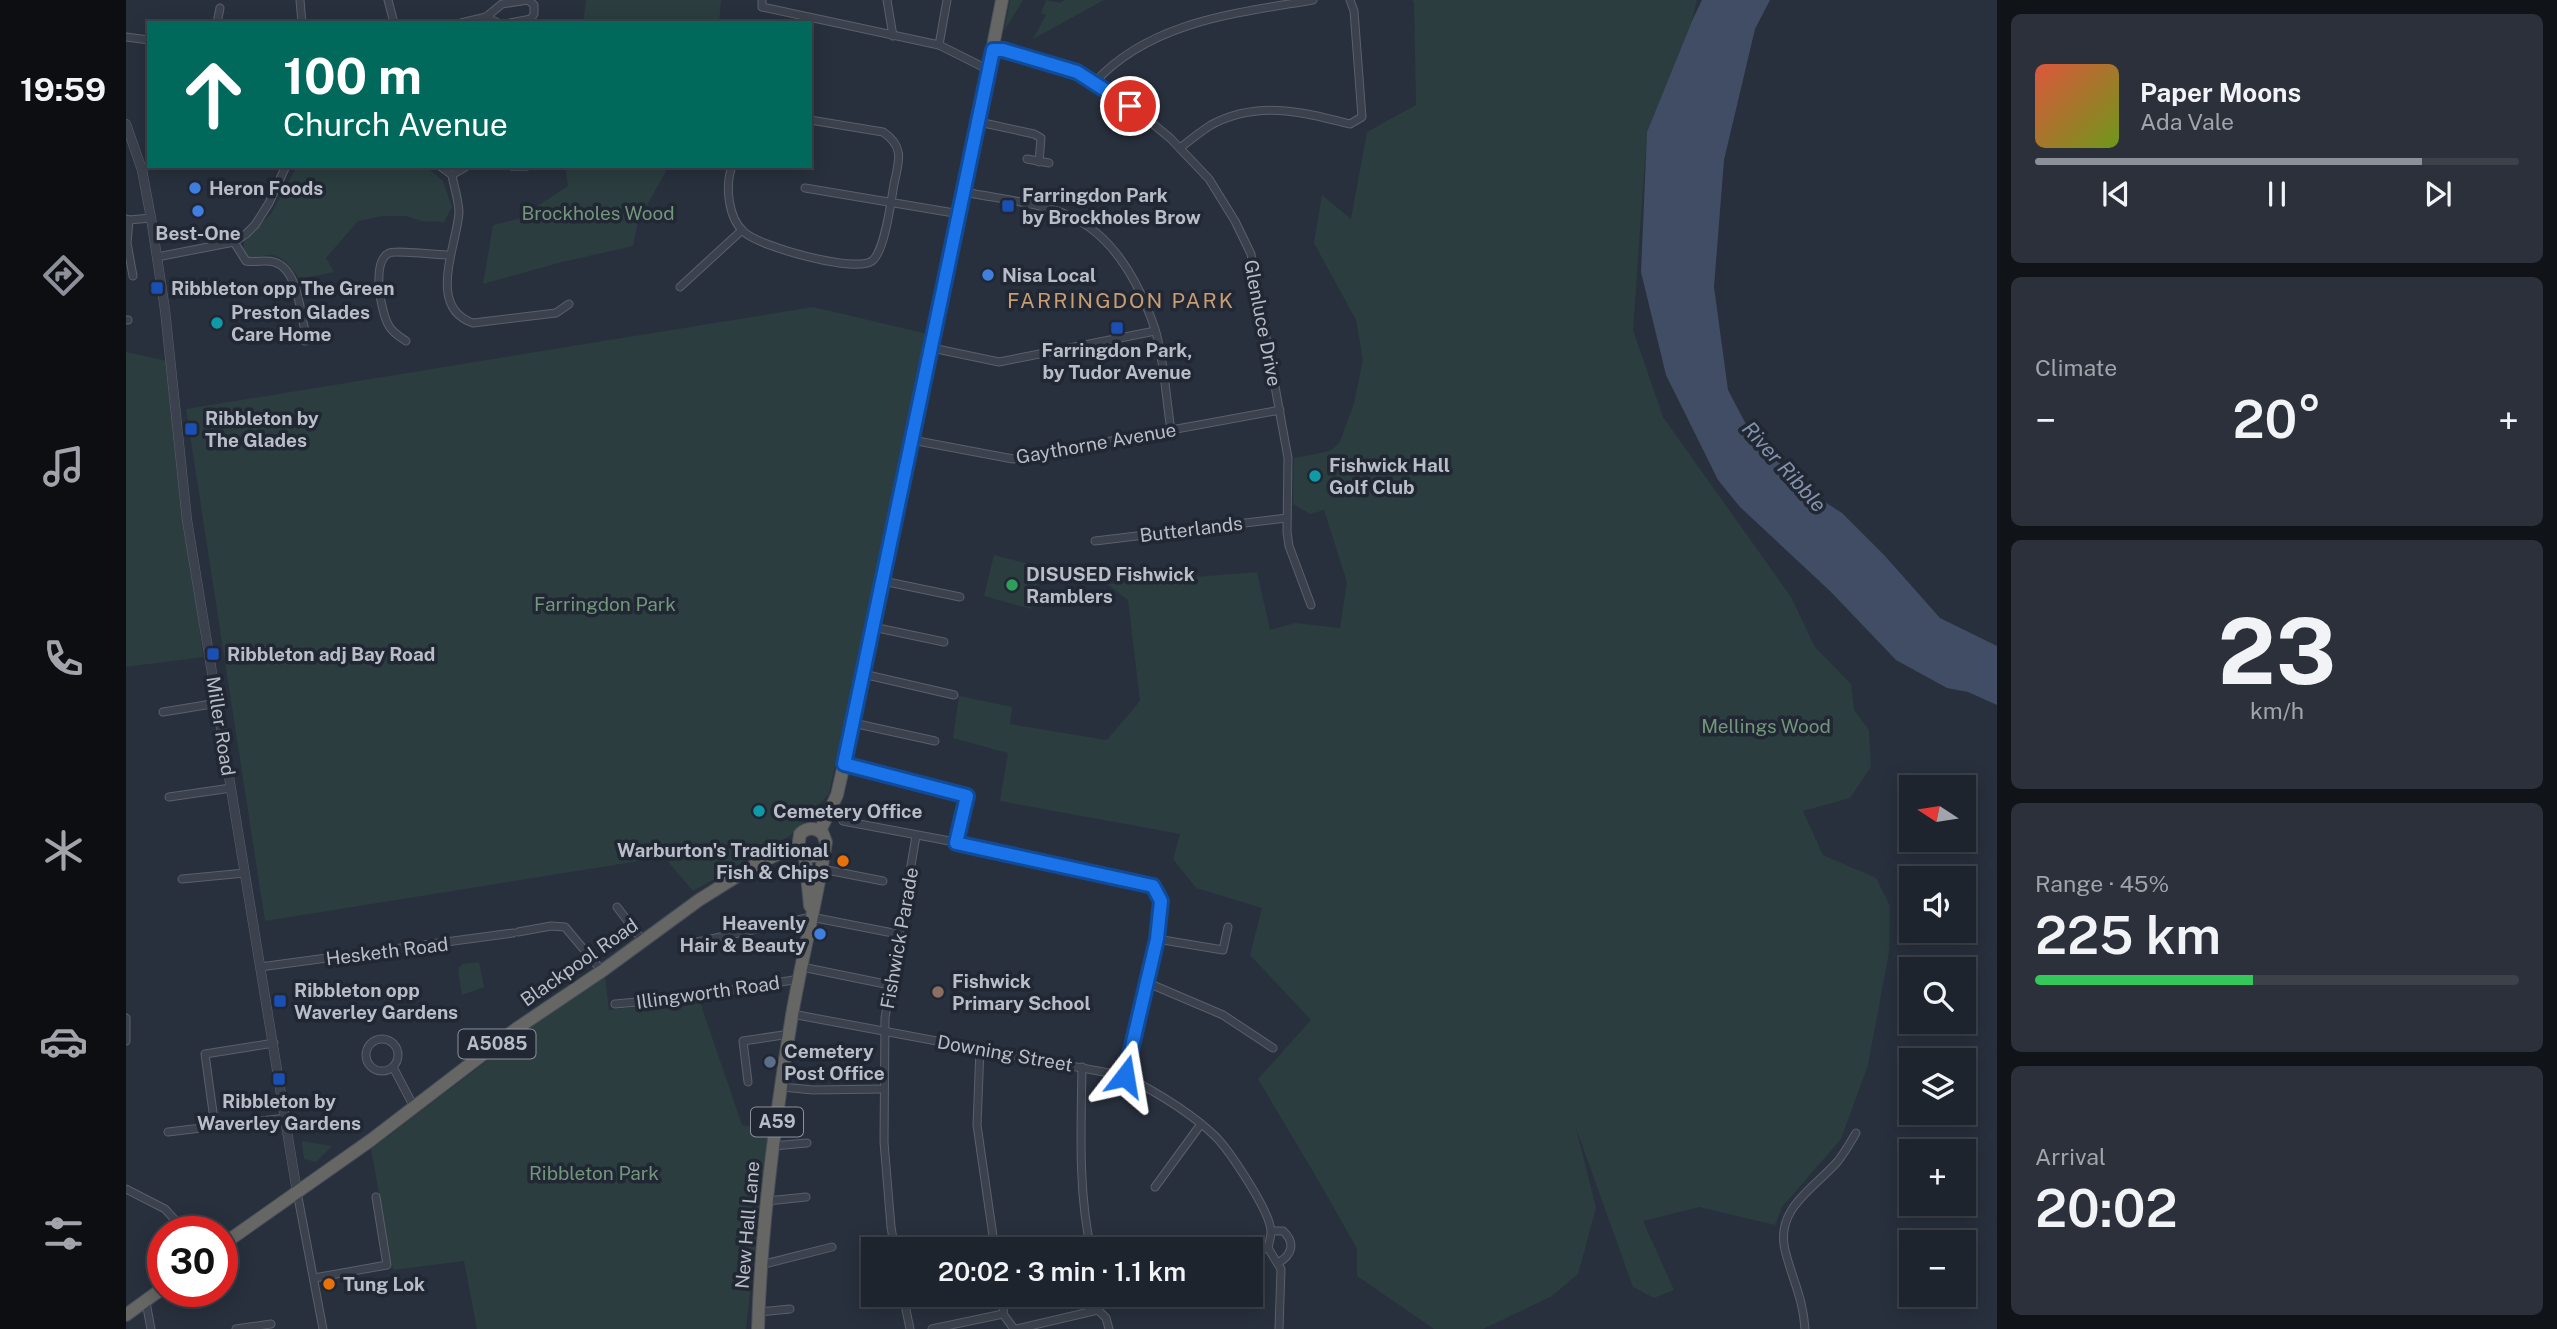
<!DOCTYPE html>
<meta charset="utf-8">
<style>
body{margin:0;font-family:"Public Sans",sans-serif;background:#2b303a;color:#f1f3f6;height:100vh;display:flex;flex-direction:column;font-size:26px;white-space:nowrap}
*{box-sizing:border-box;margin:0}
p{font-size:23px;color:#a1a4aa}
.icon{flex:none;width:38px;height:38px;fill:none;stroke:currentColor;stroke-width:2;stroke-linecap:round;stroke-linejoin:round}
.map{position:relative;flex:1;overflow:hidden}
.sheet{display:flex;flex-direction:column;gap:14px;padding:14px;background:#101419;width:560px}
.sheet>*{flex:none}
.hud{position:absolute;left:21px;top:21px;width:665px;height:147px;border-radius:0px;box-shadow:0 4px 18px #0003,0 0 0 2px #3c414a;background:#00695c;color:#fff;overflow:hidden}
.needle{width:46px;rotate:282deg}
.controls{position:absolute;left:1773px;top:775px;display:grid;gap:14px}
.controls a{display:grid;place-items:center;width:77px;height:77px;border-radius:0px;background:#1e242e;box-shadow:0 4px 18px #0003,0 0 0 2px #3c414a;font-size:35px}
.speed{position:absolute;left:21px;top:1216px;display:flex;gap:14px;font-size:35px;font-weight:700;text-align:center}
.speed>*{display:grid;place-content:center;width:91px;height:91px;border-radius:50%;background:#1e242e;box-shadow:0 4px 18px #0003,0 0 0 2px #3c414a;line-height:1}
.speed .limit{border:10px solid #d22;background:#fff;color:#111}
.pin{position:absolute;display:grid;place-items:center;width:60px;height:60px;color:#fff;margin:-30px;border:4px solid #fff;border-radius:50%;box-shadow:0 2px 7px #0007}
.me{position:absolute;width:77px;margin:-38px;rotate:14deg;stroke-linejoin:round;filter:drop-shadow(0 0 5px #0008)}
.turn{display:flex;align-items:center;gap:24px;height:147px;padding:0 21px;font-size:32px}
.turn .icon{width:91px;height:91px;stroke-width:2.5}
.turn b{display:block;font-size:49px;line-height:60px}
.big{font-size:52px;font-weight:600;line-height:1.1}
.sheet .widget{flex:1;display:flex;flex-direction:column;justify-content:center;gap:10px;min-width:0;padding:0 24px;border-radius:10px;background:#2b303a}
.sheet .dial{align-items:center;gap:0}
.dial b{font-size:91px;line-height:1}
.song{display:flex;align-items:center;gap:21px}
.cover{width:84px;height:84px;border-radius:10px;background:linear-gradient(135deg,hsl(10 70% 55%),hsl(80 70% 35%))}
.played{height:7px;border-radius:4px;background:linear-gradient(90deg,#8c9099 80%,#3c414a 80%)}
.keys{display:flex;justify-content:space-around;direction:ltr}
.heat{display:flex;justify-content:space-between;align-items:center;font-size:38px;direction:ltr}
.charge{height:10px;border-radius:5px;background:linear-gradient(90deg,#34c759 45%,#3c414a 0)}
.trip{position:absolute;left:735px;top:1237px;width:402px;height:70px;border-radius:0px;background:#1e242e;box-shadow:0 4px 18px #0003,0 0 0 2px #3c414a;font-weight:600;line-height:70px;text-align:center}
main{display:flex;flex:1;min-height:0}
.tab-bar{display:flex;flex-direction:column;width:126px;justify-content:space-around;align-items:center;background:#0c0e12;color:#a1a4aa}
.tab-bar .icon{width:49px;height:49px}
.tab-bar .selected{color:#8c9099}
.tab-bar b{font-size:32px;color:#f1f3f6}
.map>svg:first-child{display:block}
.green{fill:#2b3d3f}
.water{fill:#404d64}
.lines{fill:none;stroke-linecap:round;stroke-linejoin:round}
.minor-casing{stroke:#5a606b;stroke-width:9}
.tertiary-casing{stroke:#5a606b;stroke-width:10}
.trunk-casing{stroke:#474d58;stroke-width:14}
.minor{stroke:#3c424d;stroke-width:7}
.tertiary{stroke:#3c424d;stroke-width:9}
.trunk{stroke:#666664;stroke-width:12}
.route-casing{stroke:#114b97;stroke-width:18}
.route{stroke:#1a73e8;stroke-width:12}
.shop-dot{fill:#3f7fe0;stroke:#212733;stroke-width:2.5}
.transit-dot{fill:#1a4fb4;stroke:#212733;stroke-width:2.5}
.culture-dot{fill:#0f9aa8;stroke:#212733;stroke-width:2.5}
.leisure-dot{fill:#2e9e5b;stroke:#212733;stroke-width:2.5}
.food-dot{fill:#e8710a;stroke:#212733;stroke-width:2.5}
.education-dot{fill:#8d6e63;stroke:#212733;stroke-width:2.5}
.service-dot{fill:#5c6f8a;stroke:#212733;stroke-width:2.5}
.labels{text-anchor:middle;stroke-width:7;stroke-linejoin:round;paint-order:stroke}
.shield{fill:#212733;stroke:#8b909b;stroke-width:2}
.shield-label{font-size:18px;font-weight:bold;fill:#b8bdc8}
.poi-label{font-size:19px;font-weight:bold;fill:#b8bdc8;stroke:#212733;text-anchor:start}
.park-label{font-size:19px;fill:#72967c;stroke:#212733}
.street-label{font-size:19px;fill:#b8bdc8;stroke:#212733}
.neighbourhood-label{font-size:21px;letter-spacing:2px;fill:#c99d72;stroke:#212733}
.water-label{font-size:21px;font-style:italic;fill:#8392ac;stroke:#212733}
</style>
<main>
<nav class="tab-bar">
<b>19:59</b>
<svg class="icon selected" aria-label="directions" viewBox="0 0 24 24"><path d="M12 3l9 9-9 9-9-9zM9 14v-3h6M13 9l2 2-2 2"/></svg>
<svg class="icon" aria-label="music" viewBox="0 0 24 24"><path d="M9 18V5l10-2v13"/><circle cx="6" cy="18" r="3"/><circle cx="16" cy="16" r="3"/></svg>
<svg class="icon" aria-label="phone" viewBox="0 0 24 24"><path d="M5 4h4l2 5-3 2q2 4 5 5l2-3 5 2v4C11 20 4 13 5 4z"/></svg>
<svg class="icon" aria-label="climate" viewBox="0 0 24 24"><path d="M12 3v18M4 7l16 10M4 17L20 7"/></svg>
<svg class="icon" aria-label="car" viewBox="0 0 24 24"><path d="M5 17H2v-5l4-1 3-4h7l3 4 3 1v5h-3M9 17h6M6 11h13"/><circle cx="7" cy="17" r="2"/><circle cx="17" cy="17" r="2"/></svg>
<svg class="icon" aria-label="filters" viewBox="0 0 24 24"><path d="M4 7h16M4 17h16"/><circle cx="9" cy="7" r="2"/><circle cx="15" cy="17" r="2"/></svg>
</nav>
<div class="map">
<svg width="1871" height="1329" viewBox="0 0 1871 1329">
<rect width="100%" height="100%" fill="#28303d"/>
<g class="green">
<path d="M 460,0 L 595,0 L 593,23 L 457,23 Z"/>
<path d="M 884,0 L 897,0 L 878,31 Z"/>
<path d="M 920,0 L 934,3 L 939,0 L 978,0 L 907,39 L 920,15 L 915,13 Z"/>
<path d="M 1286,0 L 1571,0 L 1566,21 L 1521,132 L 1507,330 L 1537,417 L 1665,597 L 1689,647 L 1725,684 L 1728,710 L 1743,730 L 1745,767 L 1724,798 L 1677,811 L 1697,855 L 1750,878 L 1764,906 L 1763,952 L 1742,1065 L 1715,1139 L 1656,1207 L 1649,1225 L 1573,1207 L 1517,1221 L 1548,1290 L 1528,1298 L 1507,1287 L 1450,1128 L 1470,1208 L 1452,1274 L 1426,1296 L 1357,1329 L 1308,1329 L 1231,1276 L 1231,1249 L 1195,1185 L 1132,1079 L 1185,1020 L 1124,955 L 1136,908 L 1070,888 L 1047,859 L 1054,834 L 874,801 L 882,753 L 827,738 L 833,696 L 886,707 L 884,724 L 981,740 L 1014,701 L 1002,600 L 981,584 L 1131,572 L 1144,630 L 1169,623 L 1214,628 L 1221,582 L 1198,510 L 1184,514 L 1167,504 L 1168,458 L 1204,451 L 1214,442 L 1228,403 L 1237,360 L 1230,320 L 1188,243 L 1196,195 L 1225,219 L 1241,132 L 1290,105 L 1288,3 Z"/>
<path d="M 171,166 L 299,166 L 317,181 L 326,207 L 318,222 L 296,221 L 280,216 L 256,216 L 232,221 L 200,258 L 208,272 L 174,279 C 166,269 156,253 141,255 C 134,256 130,259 123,259 L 117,253 L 118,240 L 145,214 Z"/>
<path d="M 439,166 L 543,166 L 512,221 L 507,246 L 436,262 L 357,284 L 367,225 L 392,219 L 442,186 Z"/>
<path d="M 687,307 L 802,334 L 703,794 L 665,835 L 567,891 L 538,857 L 139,921 L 60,409 Z"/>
<path d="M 0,352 L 40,361 L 77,657 L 0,667 Z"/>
<path d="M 868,555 L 911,566 L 913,573 L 905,609 L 858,596 Z"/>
<path d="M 353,962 L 358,987 L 336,995 L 332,970 L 336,964 Z"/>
<path d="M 479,976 L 483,1010 L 558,1000 L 574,1002 L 616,1125 L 642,1129 L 620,1329 L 351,1329 L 338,1261 L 267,1270 L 245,1149 L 450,993 Z"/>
<path d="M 176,1141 L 206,1146 L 190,1162 L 178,1159 Z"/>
</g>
<path class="water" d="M 1576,0 L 1644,0 L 1629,29 L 1598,160 L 1588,287 L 1602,390 L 1622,428 L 1674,486 L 1716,513 L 1759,556 L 1814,618 L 1871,646 L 1871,705 L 1842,692 L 1821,688 L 1770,660 L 1704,591 L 1614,507 L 1592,480 L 1540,375 L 1515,272 L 1521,132 L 1566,21 Z"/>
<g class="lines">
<g class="minor-casing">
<g id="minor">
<path d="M 174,0 L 176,23"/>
<path d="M 262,0 L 268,23"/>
<path d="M 636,0 L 636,7 L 813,45 L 863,70"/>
<path d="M 761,0 L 767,36"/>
<path d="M 360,17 L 372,23"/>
<path d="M 91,23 L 94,8"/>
<path d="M 335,23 L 360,17 L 376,4 L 402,0 L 408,5 L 408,14 L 405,19 L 384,23"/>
<path d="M 0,37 L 23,40"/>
<path d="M 813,45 L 821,0"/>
<path d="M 867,50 L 877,50 L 951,72 L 1004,105 L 1044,138 L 1083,179 L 1109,221 L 1125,254 L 1162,458 L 1161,532 L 1163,546 L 1185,605"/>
<path d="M 969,82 C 1025,21 1111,13 1187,0"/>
<path d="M 853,122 L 908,134 L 915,138 L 913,162"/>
<path d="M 1054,148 C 1064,140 1074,132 1085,125 C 1132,100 1176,112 1224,124 L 1236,117 L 1228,11 L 1224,0"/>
<path d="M 901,159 L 923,163"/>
<path d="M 314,166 L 326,175 C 328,187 333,201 333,213 C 330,248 301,307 347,323 L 430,313 L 443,304"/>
<path d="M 385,166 L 401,166"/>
<path d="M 606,166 C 599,186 602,218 618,232 C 634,247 729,273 746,261 C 759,251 765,201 768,184 C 773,161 779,147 757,132 L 684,120"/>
<path d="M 326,175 L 341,166"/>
<path d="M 679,188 L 834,214"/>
<path d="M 839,192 C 872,199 912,202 944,216 C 988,236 1014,285 1029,329 C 1038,358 1040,399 1045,430"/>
<path d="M 0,219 L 3,220 L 1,243 L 7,276"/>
<path d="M 3,220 L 25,218"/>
<path d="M 108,242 L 120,261 C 130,263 138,259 148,262 C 172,269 174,311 179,331 L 179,341"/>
<path d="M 31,257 L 108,242 L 120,234 L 129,225 L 143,203 L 160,166"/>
<path d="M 554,287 L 615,231"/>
<path d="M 0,320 L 2,320"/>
<path d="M 280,341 C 274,337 267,333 263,326 C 255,313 245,262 263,253 C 268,250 314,255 324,255"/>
<path d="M 806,348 L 873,362 L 1029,331"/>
<path d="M 786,440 L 887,459 L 1154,410"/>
<path d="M 969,541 L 1161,518"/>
<path d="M 757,581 L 834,597"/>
<path d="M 747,627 L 818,642"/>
<path d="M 737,674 L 828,695"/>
<path d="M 37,712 L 92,703"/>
<path d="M 727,723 L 809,741"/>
<path d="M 718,764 L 841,796 L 830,843"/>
<path d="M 43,797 L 105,788"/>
<path d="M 717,821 L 845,845 L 1027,886 L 1035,900 L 1031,939 L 1097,950 L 1102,927"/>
<path d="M 696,869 L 757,881"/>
<path d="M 56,879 L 119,873"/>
<path d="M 491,907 L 517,941"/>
<path d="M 392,932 L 425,926 L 439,927 L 476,971"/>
<path d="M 558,945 L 685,917 L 772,934"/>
<path d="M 134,967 L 387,933"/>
<path d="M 676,967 L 764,985"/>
<path d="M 1022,983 L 1097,1015 L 1147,1048"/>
<path d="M 489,1004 L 554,998 L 674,979"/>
<path d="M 666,1014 L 999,1076 C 1030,1092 1064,1112 1089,1136 C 1103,1150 1145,1212 1145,1232 C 1145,1237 1143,1243 1142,1248"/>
<path d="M 0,1018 L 0,1041"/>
<circle cx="256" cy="1055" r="16"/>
<path d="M 854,1049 L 851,1125 L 869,1250"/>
<path d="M 267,1067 L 288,1107"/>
<path d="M 956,1067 C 955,1128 952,1191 965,1250"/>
<path d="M 999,1076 L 1031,939"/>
<path d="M 622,1082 L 617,1041 L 664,1034"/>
<path d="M 656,1087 L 687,1090 L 758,1089"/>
<path d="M 89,1127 L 79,1054 L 148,1043"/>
<path d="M 42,1132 L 160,1118"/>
<path d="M 647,1146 L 681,1143"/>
<path d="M 1029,1187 L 1075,1124"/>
<path d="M 0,1189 L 39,1209 L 60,1232"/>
<path d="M 171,1192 L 197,1329"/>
<path d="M 641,1201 L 680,1197"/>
<path d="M 1146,1231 L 1157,1231 C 1170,1243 1166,1255 1152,1263"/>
<path d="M 1142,1248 L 1155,1269 L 1153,1329"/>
<path d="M 769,1250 L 765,1227 L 758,1142 L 759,1018 L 790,836"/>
<path d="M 1125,1252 L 1142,1248"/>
<path d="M 635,1265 L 706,1247"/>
<path d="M 188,1278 L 261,1265 L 250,1197"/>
<path d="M 777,1295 L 784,1329"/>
<path d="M 879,1295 L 877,1314 L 888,1329"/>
<path d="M 20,1302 L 25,1329"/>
<path d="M 972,1310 L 980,1318 L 983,1329"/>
<path d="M 972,1310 L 976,1295"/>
<path d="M 633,1312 L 664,1309"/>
<path d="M 110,1329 L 145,1324"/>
<path d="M 806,1329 L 877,1314"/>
<path d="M 891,1329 L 972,1310"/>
<path d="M 1679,1329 C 1677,1297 1666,1279 1659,1250 C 1649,1208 1689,1188 1712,1161 C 1719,1152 1724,1143 1730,1133"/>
</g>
</g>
<g class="tertiary-casing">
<path id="tertiary" d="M 0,124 L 16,170 L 25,218 L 39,310 L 61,520 L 171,1192"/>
</g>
<g class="trunk-casing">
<g id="trunk">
<path d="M 694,831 L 711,795 L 718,764 L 836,204 L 876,0"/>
<path d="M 679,856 L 684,906"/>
<path d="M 96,1245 L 245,1140 L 390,1029 L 476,971 L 573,900 L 629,865 L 656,852 L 672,848"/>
<path d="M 0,1315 L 37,1288"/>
<path d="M 632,1329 C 635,1224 649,1119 666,1015 C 676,957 691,900 700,842 L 697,834 C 690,827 681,827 674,834 L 672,848 L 679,856 L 691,856 L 698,851"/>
</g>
</g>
<use href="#minor" class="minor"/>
<use href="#tertiary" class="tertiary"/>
<use href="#trunk" class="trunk"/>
</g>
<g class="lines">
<g class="route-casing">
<path id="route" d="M 999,1076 L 1031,939 L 1035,901 L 1027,886 L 830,843 L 841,796 L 718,764 L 867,50 L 877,50 L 951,72 L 1004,106"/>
</g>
<use href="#route" class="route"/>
</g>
<g class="shop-dot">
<circle cx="69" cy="188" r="7"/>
<circle cx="72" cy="211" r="7"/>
<circle cx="862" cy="275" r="7"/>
<circle cx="694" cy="934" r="7"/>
</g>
<g class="transit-dot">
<rect x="875" y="199" width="14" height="14" rx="3.5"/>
<rect x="24" y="281" width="14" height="14" rx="3.5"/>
<rect x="984" y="321" width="14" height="14" rx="3.5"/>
<rect x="58" y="422" width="14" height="14" rx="3.5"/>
<rect x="80" y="647" width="14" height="14" rx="3.5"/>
<rect x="147" y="994" width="14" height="14" rx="3.5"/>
<rect x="146" y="1072" width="14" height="14" rx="3.5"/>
</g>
<g class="culture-dot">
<circle cx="91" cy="323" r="7"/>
<circle cx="1189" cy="476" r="7"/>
<circle cx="633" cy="811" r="7"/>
</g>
<circle class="leisure-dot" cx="886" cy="585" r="7"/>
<g class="food-dot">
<circle cx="717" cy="861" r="7"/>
<circle cx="203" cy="1284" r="7"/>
</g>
<circle class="education-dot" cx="812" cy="992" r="7"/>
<circle class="service-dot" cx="644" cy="1062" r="7"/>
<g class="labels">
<g class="shield">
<rect x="332.5" y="1029.5" width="77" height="29" rx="5"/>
<rect x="625" y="1107.5" width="52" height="29" rx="5"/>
</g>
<g class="shield-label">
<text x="371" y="1050">A5085</text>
<text x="651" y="1128">A59</text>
</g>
<g class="poi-label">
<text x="83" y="195">Heron Foods</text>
<text x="896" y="202">Farringdon Park<tspan x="896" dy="22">by Brockholes Brow</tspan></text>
<text x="72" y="240" text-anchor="middle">Best-One</text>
<text x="876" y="282">Nisa Local</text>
<text x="45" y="295">Ribbleton opp The Green</text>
<text x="105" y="319">Preston Glades<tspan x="105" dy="22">Care Home</tspan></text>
<text x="991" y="357" text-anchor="middle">Farringdon Park,<tspan x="991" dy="22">by Tudor Avenue</tspan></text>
<text x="79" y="425">Ribbleton by<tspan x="79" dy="22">The Glades</tspan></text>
<text x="1203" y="472">Fishwick Hall<tspan x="1203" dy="22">Golf Club</tspan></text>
<text x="900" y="581">DISUSED Fishwick<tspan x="900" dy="22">Ramblers</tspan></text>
<text x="101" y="661">Ribbleton adj Bay Road</text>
<text x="647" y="818">Cemetery Office</text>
<text x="703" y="857" text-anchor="end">Warburton's Traditional<tspan x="703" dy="22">Fish &amp; Chips</tspan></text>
<text x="680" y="930" text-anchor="end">Heavenly<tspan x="680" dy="22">Hair &amp; Beauty</tspan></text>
<text x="826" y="988">Fishwick<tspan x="826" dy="22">Primary School</tspan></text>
<text x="168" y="997">Ribbleton opp<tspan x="168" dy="22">Waverley Gardens</tspan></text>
<text x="658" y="1058">Cemetery<tspan x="658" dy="22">Post Office</tspan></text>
<text x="153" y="1108" text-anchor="middle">Ribbleton by<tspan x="153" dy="22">Waverley Gardens</tspan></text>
<text x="217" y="1291">Tung Lok</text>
</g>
<g class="park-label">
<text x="472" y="220">Brockholes Wood</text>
<text x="479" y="611">Farringdon Park</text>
<text x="1640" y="733">Mellings Wood</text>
<text x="468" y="1180">Ribbleton Park</text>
</g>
<g class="street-label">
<text transform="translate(1137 323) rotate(79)" y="7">Glenluce Drive</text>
<text transform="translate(970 443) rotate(-10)" y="7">Gaythorne Avenue</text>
<text transform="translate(1065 529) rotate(-7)" y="7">Butterlands</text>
<text transform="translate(95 726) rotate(81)" y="7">Miller Road</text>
<text transform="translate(773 938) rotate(-80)" y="7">Fishwick Parade</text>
<text transform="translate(261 951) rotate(-7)" y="7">Hesketh Road</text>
<text transform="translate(453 962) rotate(-35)" y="7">Blackpool Road</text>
<text transform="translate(582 992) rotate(-8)" y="7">Illingworth Road</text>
<text transform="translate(879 1053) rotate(10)" y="7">Downing Street</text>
<text transform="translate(621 1225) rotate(-85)" y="7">New Hall Lane</text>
</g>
<g class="neighbourhood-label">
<text x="995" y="308">FARRINGDON PARK</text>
</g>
<g class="water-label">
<text transform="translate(1658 467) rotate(48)" y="7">River Ribble</text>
</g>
</g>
</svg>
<div class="controls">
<a><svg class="needle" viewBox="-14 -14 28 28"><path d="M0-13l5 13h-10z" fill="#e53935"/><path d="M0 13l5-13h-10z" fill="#a1a4aa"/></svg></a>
<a><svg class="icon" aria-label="sound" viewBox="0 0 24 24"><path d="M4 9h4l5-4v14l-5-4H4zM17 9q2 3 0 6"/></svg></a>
<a><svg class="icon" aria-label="search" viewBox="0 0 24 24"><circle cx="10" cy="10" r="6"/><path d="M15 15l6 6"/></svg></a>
<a><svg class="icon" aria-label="layers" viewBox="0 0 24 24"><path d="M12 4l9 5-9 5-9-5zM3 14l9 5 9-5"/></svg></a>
<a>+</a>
<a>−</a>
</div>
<div class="speed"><div class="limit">30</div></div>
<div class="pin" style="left:1004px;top:106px;background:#d93025"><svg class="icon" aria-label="arrive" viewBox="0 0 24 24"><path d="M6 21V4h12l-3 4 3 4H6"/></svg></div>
<svg class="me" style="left:999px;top:1076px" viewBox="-20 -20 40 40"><path d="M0-17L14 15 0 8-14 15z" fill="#1a73e8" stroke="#fff" stroke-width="4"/></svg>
<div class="trip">20:02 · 3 min · 1.1 km</div>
<div class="hud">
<div class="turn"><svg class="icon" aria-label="ahead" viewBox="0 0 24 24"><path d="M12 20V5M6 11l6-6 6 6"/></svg><div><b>100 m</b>Church Avenue</div></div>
</div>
</div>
<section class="sheet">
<div class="widget">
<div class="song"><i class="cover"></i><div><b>Paper Moons</b><p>Ada Vale</p></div></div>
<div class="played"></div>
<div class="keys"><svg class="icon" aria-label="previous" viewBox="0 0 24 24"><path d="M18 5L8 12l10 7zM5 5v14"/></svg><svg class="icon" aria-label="pause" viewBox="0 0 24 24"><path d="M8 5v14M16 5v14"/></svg><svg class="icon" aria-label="next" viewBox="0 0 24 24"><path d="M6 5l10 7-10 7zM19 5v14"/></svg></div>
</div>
<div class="widget"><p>Climate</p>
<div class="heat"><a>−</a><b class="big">20°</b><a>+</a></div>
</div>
<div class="widget dial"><b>23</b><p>km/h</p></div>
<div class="widget"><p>Range · 45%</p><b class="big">225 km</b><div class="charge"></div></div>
<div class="widget"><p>Arrival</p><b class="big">20:02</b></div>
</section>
</main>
